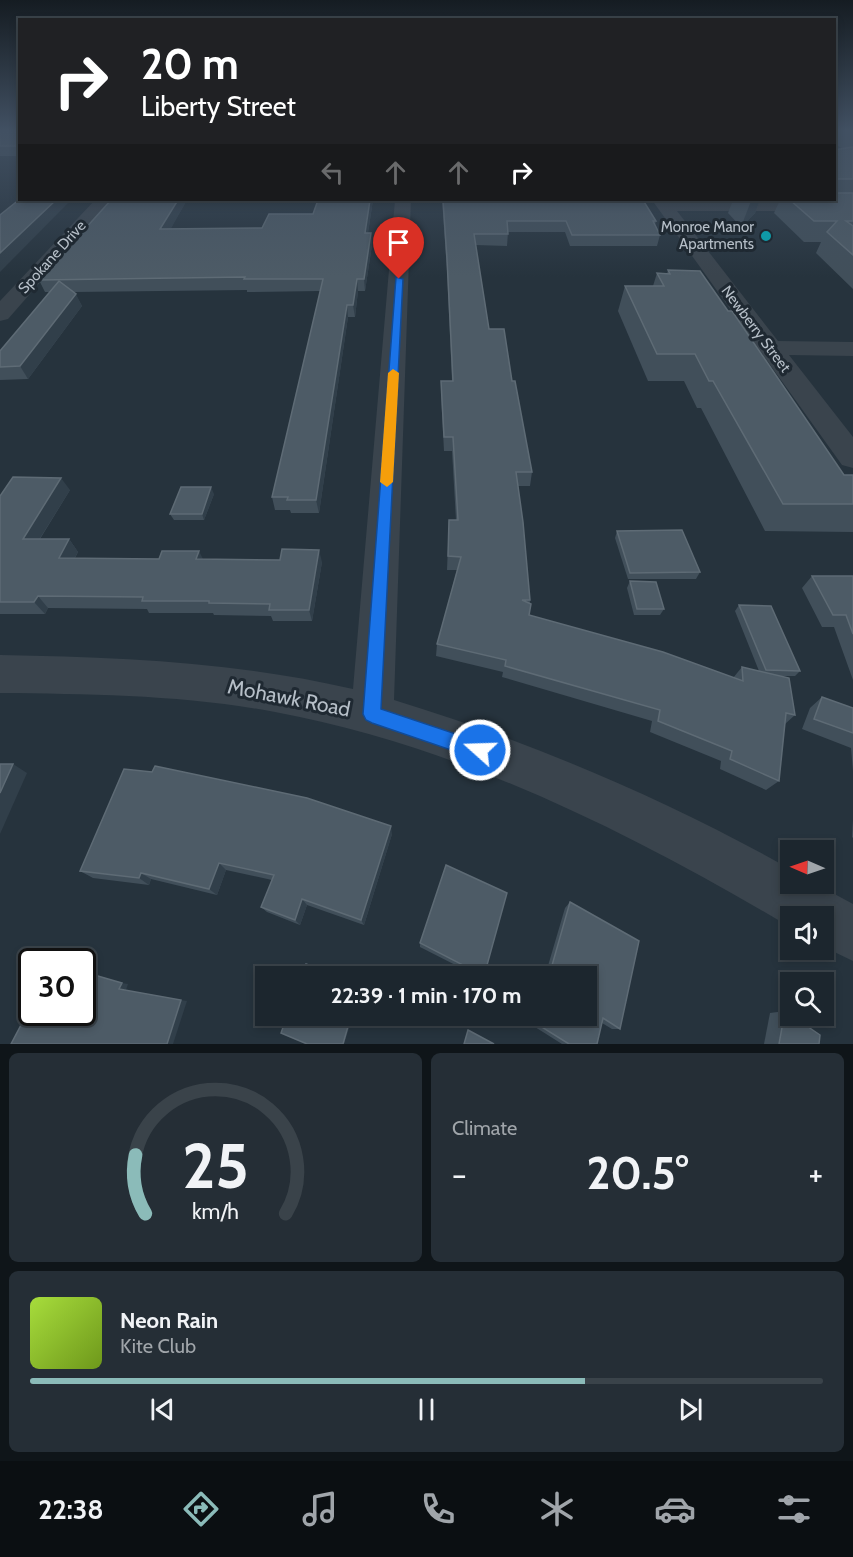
<!DOCTYPE html>
<meta charset="utf-8">
<style>
body{margin:0;font-family:Cabin,sans-serif;background:#252e36;color:#f1f3f6;height:100vh;display:flex;flex-direction:column;font-size:22px;white-space:nowrap}
*{box-sizing:border-box;margin:0}
p{font-size:20px;color:#a0a5aa}
.icon{flex:none;width:33px;height:33px;fill:none;stroke:currentColor;stroke-width:2;stroke-linecap:round;stroke-linejoin:round}
.map{position:relative;height:1044px;overflow:hidden}
.side{display:flex;flex-direction:column;gap:9px;padding:9px;background:#0f1519;flex:1}
.side>*{flex:none}
.guide{position:absolute;left:18px;top:18px;width:818px;height:183px;border-radius:0px;box-shadow:0 3px 9px #0003,0 0 0 2px #3a434a;background:#202124;color:#fff;overflow:hidden}
.needle{width:39px;rotate:272deg}
.fabs{position:absolute;left:780px;top:840px;display:grid;gap:12px}
.fabs a{display:grid;place-items:center;width:54px;height:54px;border-radius:0px;background:#1c262e;box-shadow:0 3px 9px #0003,0 0 0 2px #3a434a;font-size:30px}
.speed{position:absolute;left:18px;top:948px;display:flex;gap:12px;font-size:30px;font-weight:700;text-align:center}
.speed>*{display:grid;place-content:center;width:78px;height:78px;border-radius:50%;background:#1c262e;box-shadow:0 3px 9px #0003,0 0 0 2px #3a434a;line-height:1}
.speed .limit{border:3px solid #111;border-radius:9px;background:#fff;color:#111}
.pin{position:absolute;display:grid;place-items:center;width:51px;height:51px;color:#fff;margin:-62px -26px;border-radius:50% 50% 50% 0;rotate:-45deg;box-shadow:0 0 6px #0007}
.pin .icon{rotate:45deg}
.me{position:absolute;width:66px;margin:-33px;rotate:290deg;stroke-linejoin:round;filter:drop-shadow(0 0 4px #0008)}
.turn{display:flex;align-items:center;gap:21px;height:126px;padding:0 24px;font-size:27px}
.turn .icon{width:78px;height:78px;stroke-width:2.5}
.turn b{display:block;font-size:42px;line-height:51px}
.lanes{display:flex;align-items:center;height:57px;padding:0 24px;background:#0003;justify-content:center;gap:30px;direction:ltr}
.lanes .off{opacity:.35}
.big{font-size:45px;font-weight:800;line-height:1.1}
.side .tile{flex:1;display:flex;flex-direction:column;justify-content:center;gap:9px;min-width:0;padding:0 21px;border-radius:9px;background:#252e36}
.side .dial{align-items:center;gap:0}
.dial svg{height:156px;overflow:visible;fill:none;stroke:#3a434a;stroke-width:7;stroke-linecap:round;text-anchor:middle}
.dial text{fill:#f1f3f6;stroke:none}
.song{display:flex;align-items:center;gap:18px}
.cover{width:72px;height:72px;border-radius:9px;background:linear-gradient(135deg,hsl(80 70% 55%),hsl(80 70% 35%))}
.played{height:6px;border-radius:3px;background:linear-gradient(90deg,#8bbbb9 70%,#3a434a 70%)}
.keys{display:flex;justify-content:space-around;direction:ltr}
.heat{display:flex;justify-content:space-between;align-items:center;font-size:33px;direction:ltr}
.side .tiles{flex:1;display:grid;gap:9px;grid-template-columns:1fr 1fr}
.tile:last-child{grid-column:span 2}
.trip{position:absolute;left:255px;top:966px;width:342px;height:60px;border-radius:0px;background:#1c262e;box-shadow:0 3px 9px #0003,0 0 0 2px #3a434a;font-weight:800;line-height:60px;text-align:center}
.dock{display:flex;height:96px;justify-content:space-around;align-items:center;background:#0b0f12;color:#a0a5aa}
.dock .icon{width:42px;height:42px}
.dock .active{color:#8bbbb9}
.dock b{font-size:27px;color:#f1f3f6}
.map>svg:first-child{display:block}
.lines{fill:none;stroke-linecap:round;stroke-linejoin:round}
.minor{fill:#3a444d;fill-rule:evenodd}
.wall{fill:#414f5a}
.shaded-wall{fill:#313f4a}
.building{fill:#4d5b66;stroke:#5e6b75;stroke-width:1.5}
.route{fill:#1a73e8;stroke:#114b97;stroke-width:1.5}
.slow{fill:#f59e0b}
.culture-dot{fill:#0f9aa8;stroke:#1f2932;stroke-width:2}
.labels{text-anchor:middle;stroke-width:6;stroke-linejoin:round;paint-order:stroke}
.far-poi-label{font-size:15px;fill:#b6bfc8;stroke:#1f2932;text-anchor:end}
.far-street-label{font-size:15px;fill:#b6bfc8;stroke:#1f2932}
.near-street-label{font-size:21px;fill:#b6bfc8;stroke:#1f2932}
</style>
<div class="map">
<svg width="853" height="1044" viewBox="0 0 853 1044">
<rect width="100%" height="100%" fill="#26333d"/>
<g class="lines">
<g class="minor">
<path d="M 95,200 L 112,200 L 8,319 L 0,321 L 0,301 Z"/>
<path d="M 395,200 L 411,200 L 394,700 C 531,742 666,799 790,869 L 790,884 L 816,884 L 853,904 L 853,961 L 824,947 L 824,916 L 790,916 L 790,927 C 631,833 459,746 275,712 C 185,695 92,694 0,693 L 0,655 C 119,657 236,662 353,689 Z"/>
<path d="M 652,200 L 853,201 L 853,211 L 677,211 L 778,341 L 853,342 L 853,356 L 789,355 L 853,437 L 853,468 L 842,465 Z"/>
</g>
</g>
<g class="wall">
<rect x="0" y="130" width="20" height="26"/>
<path d="M 834,130 L 853,130 L 853,289 L 816,253 L 821,242 L 804,242 L 774,213 L 780,200 L 834,200 L 834,150 L 843,149 L 834,143 Z"/>
<path d="M 187,200 L 170,229 L 262,228 L 313,214 L 373,200 L 368,233 L 371,233 L 372,245 L 365,291 L 358,291 L 355,317 L 348,317 L 319,513 L 291,513 L 290,510 L 275,510 L 272,497 L 320,291 L 247,292 L 247,290 L 74,292 L 82,306 L 28,379 L 0,380 L 0,351 L 50,292 L 45,292 L 39,280 Z"/>
<path d="M 442,200 L 643,200 L 656,221 L 655,225 L 660,235 L 657,246 L 570,246 L 565,232 L 508,232 L 507,246 L 476,245 L 489,329 L 512,381 L 532,472 L 530,486 L 518,486 L 530,600 L 529,615 L 733,678 L 742,667 L 759,671 L 735,611 L 739,605 L 800,671 L 795,676 L 782,676 L 795,715 L 785,724 L 779,781 L 766,790 L 720,769 L 721,761 L 650,732 L 652,721 L 502,677 L 503,672 L 436,656 L 437,644 L 457,570 L 447,570 L 449,520 L 456,520 L 452,451 L 444,451 L 441,394 L 441,381 L 452,381 L 447,271 Z"/>
<path d="M 733,200 L 760,200 L 755,213 L 741,227 L 728,213 Z"/>
<path d="M 668,270 L 728,311 L 844,475 L 853,475 L 853,532 L 765,531 L 701,408 L 697,408 L 684,381 L 648,381 L 618,311 L 625,286 L 653,286 L 657,273 L 667,274 Z"/>
<path d="M 70,490 L 40,539 L 69,539 L 78,552 L 75,558 L 203,559 L 322,562 L 312,621 L 273,621 L 271,616 L 214,615 L 213,613 L 149,613 L 147,609 L 48,608 L 45,614 L 0,614 L 0,496 Z"/>
<path d="M 214,494 L 204,520 L 174,520 L 170,514 Z"/>
<path d="M 617,531 L 700,572 L 696,579 L 628,579 L 615,538 Z"/>
<path d="M 812,576 L 853,576 L 853,680 L 834,627 L 822,627 L 802,588 Z"/>
<path d="M 630,581 L 664,609 L 660,615 L 634,615 L 627,588 Z"/>
<path d="M 822,697 L 853,708 L 853,771 L 851,748 L 802,729 L 810,708 Z"/>
<path d="M 853,820 L 853,838 L 852,837 Z"/>
<path d="M 392,834 L 364,925 L 307,905 L 300,925 L 267,912 L 261,907 L 272,880 L 226,870 L 217,895 L 151,879 L 149,885 L 93,878 L 80,871 Z"/>
<path d="M 570,902 L 620,1029 L 612,1029 L 602,1023 L 597,1044 L 562,1044 L 535,1027 L 539,1016 L 586,1016 L 586,976 L 545,976 L 565,908 Z"/>
<path d="M 420,943 L 484,976 L 477,976 L 420,947 Z"/>
<path d="M 785,1011 L 819,1044 L 764,1044 L 770,1013 Z"/>
</g>
<g class="shaded-wall">
<path d="M 56,200 L 71,200 L 0,272 L 0,253 Z"/>
<path d="M 178,200 L 187,200 L 164,241 L 160,229 Z"/>
<path d="M 370,200 L 373,200 L 366,245 L 365,233 Z"/>
<path d="M 753,200 L 760,200 L 755,213 L 741,227 L 751,201 Z"/>
<path d="M 371,233 L 372,245 L 365,291 L 364,279 Z"/>
<path d="M 357,279 L 358,291 L 355,317 L 353,305 Z"/>
<path d="M 76,294 L 82,306 L 28,379 L 20,366 Z"/>
<path d="M 347,305 L 348,317 L 319,513 L 316,500 Z"/>
<path d="M 61,478 L 70,490 L 32,551 L 23,539 Z"/>
<path d="M 211,487 L 214,494 L 204,520 L 202,514 Z"/>
<path d="M 69,539 L 78,552 L 68,570 L 59,558 Z"/>
<path d="M 319,550 L 322,562 L 312,621 L 309,610 Z"/>
<path d="M 199,551 L 205,563 L 196,559 Z"/>
<path d="M 38,596 L 48,608 L 45,614 L 34,602 Z"/>
<path d="M 13,764 L 27,773 L 0,834 L 0,793 Z"/>
<path d="M 391,826 L 392,834 L 364,925 L 361,920 Z"/>
<path d="M 219,863 L 226,870 L 217,895 L 209,889 Z"/>
<path d="M 141,873 L 151,879 L 149,885 L 139,878 Z"/>
<path d="M 302,899 L 307,905 L 300,925 L 295,920 Z"/>
<path d="M 122,983 L 128,984 L 126,990 L 119,989 Z"/>
<path d="M 181,1000 L 187,1001 L 173,1044 L 167,1044 Z"/>
<path d="M 351,1016 L 353,1016 L 344,1044 L 343,1044 Z"/>
</g>
<g class="building">
<rect x="0" y="130" width="20" height="16"/>
<path d="M 853,147 L 853,179 L 834,179 L 834,150 Z"/>
<path d="M 834,193 L 853,193 L 853,221 L 846,221 L 853,226 L 853,255 L 827,232 L 837,221 L 814,221 L 790,200 L 834,200 Z"/>
<path d="M 20,199 L 56,200 L 0,253 L 0,215 Z"/>
<path d="M 111,200 L 178,200 L 160,229 L 262,228 L 269,214 L 313,214 L 318,200 L 370,200 L 365,233 L 371,233 L 364,279 L 357,279 L 353,305 L 347,305 L 316,500 L 287,500 L 288,497 L 272,497 L 323,279 L 244,279 L 245,277 L 39,280 Z"/>
<path d="M 443,200 L 643,200 L 656,221 L 653,221 L 660,235 L 572,235 L 566,221 L 507,221 L 508,234 L 474,234 L 489,329 L 504,329 L 512,381 L 515,381 L 532,472 L 516,472 L 523,522 L 530,600 L 522,600 L 531,604 L 529,615 L 663,652 L 743,681 L 742,667 L 789,678 L 795,715 L 786,713 L 779,781 L 730,759 L 732,751 L 658,721 L 660,710 L 505,666 L 506,660 L 437,644 L 461,557 L 448,556 L 449,520 L 458,520 L 453,437 L 444,437 L 441,381 L 453,381 L 447,259 Z"/>
<path d="M 668,270 L 700,271 L 728,311 L 732,311 L 844,475 L 853,475 L 853,504 L 783,504 L 713,381 L 709,381 L 695,354 L 657,354 L 625,286 L 664,286 L 657,273 L 670,274 Z"/>
<path d="M 59,281 L 76,294 L 20,366 L 0,367 L 0,351 Z"/>
<path d="M 13,477 L 61,478 L 23,539 L 69,539 L 59,558 L 159,559 L 162,551 L 199,551 L 196,559 L 280,560 L 282,549 L 319,550 L 309,610 L 269,610 L 270,604 L 209,603 L 209,601 L 142,601 L 143,597 L 38,596 L 34,602 L 0,602 L 0,496 Z"/>
<path d="M 181,487 L 211,487 L 202,514 L 170,514 Z"/>
<path d="M 682,530 L 700,572 L 630,573 L 617,531 Z"/>
<path d="M 812,576 L 853,576 L 853,634 L 846,615 L 833,615 Z"/>
<path d="M 630,581 L 656,582 L 664,609 L 637,609 Z"/>
<path d="M 739,605 L 771,606 L 800,671 L 766,670 Z"/>
<path d="M 822,697 L 853,708 L 853,733 L 814,719 Z"/>
<path d="M 0,764 L 13,764 L 0,793 Z"/>
<path d="M 155,766 L 307,798 L 391,826 L 361,920 L 302,899 L 295,920 L 261,907 L 274,875 L 219,863 L 209,889 L 141,873 L 139,878 L 80,871 L 124,769 L 152,772 Z"/>
<path d="M 446,865 L 507,893 L 484,976 L 420,943 Z"/>
<path d="M 570,902 L 639,941 L 620,1029 L 603,1018 L 597,1044 L 569,1044 L 540,1026 L 543,1016 L 586,1016 L 586,976 L 549,976 Z"/>
<path d="M 306,964 L 338,976 L 301,976 Z"/>
<path d="M 84,972 L 122,983 L 119,989 L 181,1000 L 167,1044 L 11,1044 L 32,1004 L 32,1012 L 82,1012 L 82,975 Z"/>
<path d="M 785,1011 L 820,1035 L 819,1044 L 779,1044 Z"/>
<path d="M 287,1016 L 351,1016 L 343,1044 L 307,1044 L 281,1033 Z"/>
<path d="M 468,1030 L 494,1044 L 464,1044 Z"/>
</g>
<linearGradient id="sky" x2="0" y2="1"><stop stop-color="#151c22"/><stop offset="0.47" stop-color="#415062"/><stop offset="1" stop-color="#415062" stop-opacity="0"/></linearGradient>
<rect width="853" height="277" fill="url(#sky)"/>
<path class="route" d="M 396,277 L 403,279 L 381,709 L 486,744 L 489,750 L 486,757 L 480,760 L 372,723 L 366,720 L 363,714 Z"/>
<path class="slow" d="M 393,369 L 399,373 L 393,482 L 387,487 L 380,482 L 388,373 Z"/>
<circle class="culture-dot" cx="766" cy="236" r="6"/>
<g class="labels">
<g class="far-poi-label">
<text x="754" y="232">Monroe Manor<tspan x="754" dy="17">Apartments</tspan></text>
</g>
<g class="far-street-label">
<text transform="translate(52 257) rotate(-48)" y="5">Spokane Drive</text>
<text transform="translate(756 329) rotate(53)" y="5">Newberry Street</text>
</g>
<g class="near-street-label">
<text transform="translate(289 698) rotate(11)" y="7">Mohawk Road</text>
</g>
</g>
</svg>
<div class="fabs">
<a><svg class="needle" viewBox="-14 -14 28 28"><path d="M0-13l5 13h-10z" fill="#e53935"/><path d="M0 13l5-13h-10z" fill="#a0a5aa"/></svg></a>
<a><svg class="icon" aria-label="sound" viewBox="0 0 24 24"><path d="M4 9h4l5-4v14l-5-4H4zM17 9q2 3 0 6"/></svg></a>
<a><svg class="icon" aria-label="search" viewBox="0 0 24 24"><circle cx="10" cy="10" r="6"/><path d="M15 15l6 6"/></svg></a>
</div>
<div class="speed"><div class="limit">30</div></div>
<div class="pin" style="left:399px;top:279px;background:#d93025"><svg class="icon" aria-label="arrive" viewBox="0 0 24 24"><path d="M6 21V4h12l-3 4 3 4H6"/></svg></div>
<svg class="me" style="left:480px;top:750px" viewBox="-20 -20 40 40"><circle r="17" fill="#1a73e8" stroke="#fff" stroke-width="3"/><path d="M0-11L8 9 0 5-8 9z" fill="#fff"/></svg>
<div class="trip">22:39 · 1 min · 170 m</div>
<div class="guide">
<div class="turn"><svg class="icon" aria-label="right" viewBox="0 0 24 24"><path d="M7 20v-9h11M14 6l5 5-5 5"/></svg><div><b>20 m</b>Liberty Street</div></div>
<div class="lanes"><svg class="icon off" aria-label="left" viewBox="0 0 24 24"><path d="M17 20v-9H6M10 6l-5 5 5 5"/></svg><svg class="icon off" aria-label="ahead" viewBox="0 0 24 24"><path d="M12 20V5M6 11l6-6 6 6"/></svg><svg class="icon off" aria-label="ahead" viewBox="0 0 24 24"><path d="M12 20V5M6 11l6-6 6 6"/></svg><svg class="icon" aria-label="right" viewBox="0 0 24 24"><path d="M7 20v-9h11M14 6l5 5-5 5"/></svg></div>
</div>
</div>
<section class="side">
<div class="tiles">
<div class="tile dial"><svg viewBox="0 0 100 80">
<path d="M14 69A42 42 0 1 1 86 69"/>
<path d="M14 69A42 42 0 0 1 9 39" stroke="#8bbbb9"/>
<text x="50" y="56" font-size="32" font-weight="700">25</text>
<text x="50" y="72" font-size="11">km/h</text>
</svg></div>
<div class="tile"><p>Climate</p>
<div class="heat"><a>−</a><b class="big">20.5°</b><a>+</a></div>
</div>
<div class="tile">
<div class="song"><i class="cover"></i><div><b>Neon Rain</b><p>Kite Club</p></div></div>
<div class="played"></div>
<div class="keys"><svg class="icon" aria-label="previous" viewBox="0 0 24 24"><path d="M18 5L8 12l10 7zM5 5v14"/></svg><svg class="icon" aria-label="pause" viewBox="0 0 24 24"><path d="M8 5v14M16 5v14"/></svg><svg class="icon" aria-label="next" viewBox="0 0 24 24"><path d="M6 5l10 7-10 7zM19 5v14"/></svg></div>
</div>
</div>
</section>
<nav class="dock">
<b>22:38</b>
<svg class="icon active" aria-label="directions" viewBox="0 0 24 24"><path d="M12 3l9 9-9 9-9-9zM9 14v-3h6M13 9l2 2-2 2"/></svg>
<svg class="icon" aria-label="music" viewBox="0 0 24 24"><path d="M9 18V5l10-2v13"/><circle cx="6" cy="18" r="3"/><circle cx="16" cy="16" r="3"/></svg>
<svg class="icon" aria-label="phone" viewBox="0 0 24 24"><path d="M5 4h4l2 5-3 2q2 4 5 5l2-3 5 2v4C11 20 4 13 5 4z"/></svg>
<svg class="icon" aria-label="climate" viewBox="0 0 24 24"><path d="M12 3v18M4 7l16 10M4 17L20 7"/></svg>
<svg class="icon" aria-label="car" viewBox="0 0 24 24"><path d="M5 17H2v-5l4-1 3-4h7l3 4 3 1v5h-3M9 17h6M6 11h13"/><circle cx="7" cy="17" r="2"/><circle cx="17" cy="17" r="2"/></svg>
<svg class="icon" aria-label="filters" viewBox="0 0 24 24"><path d="M4 7h16M4 17h16"/><circle cx="9" cy="7" r="2"/><circle cx="15" cy="17" r="2"/></svg>
</nav>
